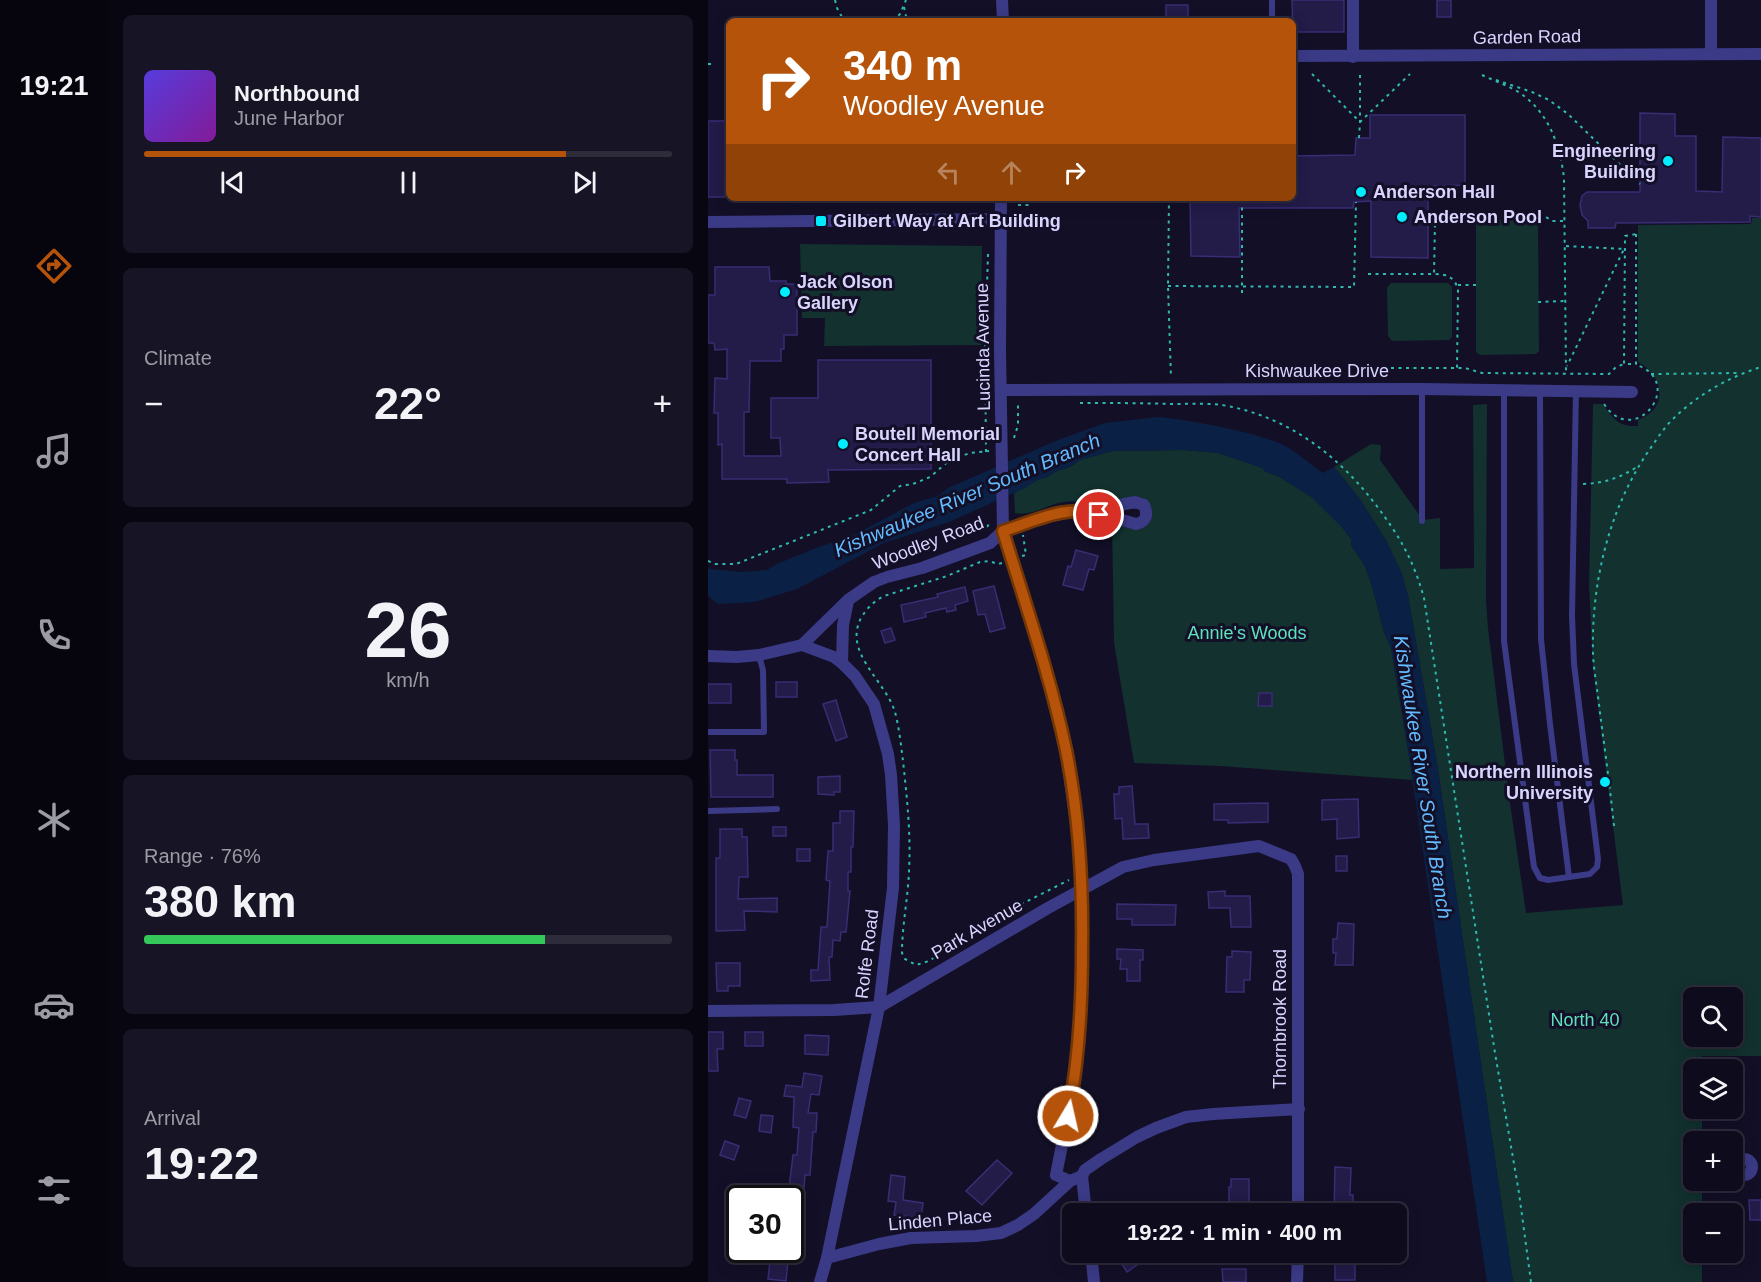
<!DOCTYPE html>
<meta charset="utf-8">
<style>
body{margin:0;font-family:Helvetica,sans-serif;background:#171426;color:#f1f3f6;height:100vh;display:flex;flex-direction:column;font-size:22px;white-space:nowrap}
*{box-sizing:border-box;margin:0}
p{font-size:20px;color:#9b9ba4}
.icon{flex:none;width:33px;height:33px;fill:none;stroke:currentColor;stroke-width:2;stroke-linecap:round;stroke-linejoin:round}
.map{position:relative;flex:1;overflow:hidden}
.sheet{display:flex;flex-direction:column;gap:15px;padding:15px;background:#080610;width:600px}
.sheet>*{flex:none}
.banner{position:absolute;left:18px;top:18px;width:570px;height:183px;border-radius:9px;box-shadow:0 3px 15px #0003,0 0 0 2px #2e2b3b;background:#b45309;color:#fff;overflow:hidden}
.controls{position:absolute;left:975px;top:987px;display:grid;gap:12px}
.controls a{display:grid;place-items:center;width:60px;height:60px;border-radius:9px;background:#0e0b1d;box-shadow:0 3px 15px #0003,0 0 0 2px #2e2b3b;font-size:30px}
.speed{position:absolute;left:18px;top:1185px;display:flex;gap:12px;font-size:30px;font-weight:700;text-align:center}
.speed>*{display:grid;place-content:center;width:78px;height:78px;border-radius:50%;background:#0e0b1d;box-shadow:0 3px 15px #0003,0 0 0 2px #2e2b3b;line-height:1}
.speed .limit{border:3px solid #111;border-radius:9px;background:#fff;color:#111}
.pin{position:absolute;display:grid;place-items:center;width:51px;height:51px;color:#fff;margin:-26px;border:3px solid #fff;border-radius:50%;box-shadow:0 2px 6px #0007}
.me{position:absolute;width:66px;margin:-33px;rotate:9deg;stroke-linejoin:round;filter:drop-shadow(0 0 4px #0008)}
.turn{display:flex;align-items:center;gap:21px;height:126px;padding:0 18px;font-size:27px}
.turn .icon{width:78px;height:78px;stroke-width:2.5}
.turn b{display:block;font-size:42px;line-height:51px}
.lanes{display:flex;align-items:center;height:57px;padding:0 18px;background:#0003;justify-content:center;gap:30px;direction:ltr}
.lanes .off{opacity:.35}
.big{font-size:45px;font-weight:700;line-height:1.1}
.sheet .card{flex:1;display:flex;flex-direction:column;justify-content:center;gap:9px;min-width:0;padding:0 21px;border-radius:9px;background:#171426}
.sheet .dial{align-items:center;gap:0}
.dial b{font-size:78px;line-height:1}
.song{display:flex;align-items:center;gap:18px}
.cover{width:72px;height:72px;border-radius:9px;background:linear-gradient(135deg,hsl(250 70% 55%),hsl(290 70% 35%))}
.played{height:6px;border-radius:3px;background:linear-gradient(90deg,#b45309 80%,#2e2b3b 80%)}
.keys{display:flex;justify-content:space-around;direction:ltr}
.heat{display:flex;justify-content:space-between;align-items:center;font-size:33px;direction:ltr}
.charge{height:9px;border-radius:4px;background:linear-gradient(90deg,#34c759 76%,#2e2b3b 0)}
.trip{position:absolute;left:354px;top:1203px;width:345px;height:60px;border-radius:9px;background:#0e0b1d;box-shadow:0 3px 15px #0003,0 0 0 2px #2e2b3b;font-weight:700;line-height:60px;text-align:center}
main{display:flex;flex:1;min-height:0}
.dock{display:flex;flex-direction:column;width:108px;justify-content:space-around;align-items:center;background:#06040c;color:#9b9ba4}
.dock .icon{width:42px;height:42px}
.dock .active{color:#b45309}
.dock b{font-size:27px;color:#f1f3f6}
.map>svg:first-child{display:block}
.green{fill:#12312f;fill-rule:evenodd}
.water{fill:#0a2145}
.building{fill:#231b48;stroke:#392d74;stroke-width:1.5}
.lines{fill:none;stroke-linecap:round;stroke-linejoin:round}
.path{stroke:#2ebaae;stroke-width:2;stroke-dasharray:3 4.5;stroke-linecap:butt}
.lane{stroke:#3b3a86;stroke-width:6}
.street{stroke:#3b3a86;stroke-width:12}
.route-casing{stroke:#753606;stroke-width:15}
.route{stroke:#b45309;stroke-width:10}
.poi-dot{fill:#01ecff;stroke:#130f27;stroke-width:2}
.labels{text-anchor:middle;stroke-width:6;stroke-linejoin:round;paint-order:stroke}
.street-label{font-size:18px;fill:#d9d5ff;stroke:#130f27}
.poi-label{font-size:18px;font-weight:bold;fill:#d9d5ff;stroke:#130f27;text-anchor:start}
.park-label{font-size:18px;fill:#5fe1bd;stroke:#130f27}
.water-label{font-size:20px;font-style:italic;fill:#63bbff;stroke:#130f27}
</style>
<main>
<nav class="dock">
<b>19:21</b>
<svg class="icon active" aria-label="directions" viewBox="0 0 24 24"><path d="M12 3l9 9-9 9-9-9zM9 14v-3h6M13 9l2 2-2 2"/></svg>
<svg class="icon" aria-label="music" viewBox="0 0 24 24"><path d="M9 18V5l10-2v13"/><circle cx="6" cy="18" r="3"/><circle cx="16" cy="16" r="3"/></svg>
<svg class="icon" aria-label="phone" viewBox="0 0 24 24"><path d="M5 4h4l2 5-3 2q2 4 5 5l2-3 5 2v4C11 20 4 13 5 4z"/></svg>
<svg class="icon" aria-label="climate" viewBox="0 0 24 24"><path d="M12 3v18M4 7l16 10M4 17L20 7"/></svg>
<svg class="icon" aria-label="car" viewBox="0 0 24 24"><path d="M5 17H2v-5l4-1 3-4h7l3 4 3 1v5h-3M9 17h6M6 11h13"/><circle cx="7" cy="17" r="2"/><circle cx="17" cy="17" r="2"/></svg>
<svg class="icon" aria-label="filters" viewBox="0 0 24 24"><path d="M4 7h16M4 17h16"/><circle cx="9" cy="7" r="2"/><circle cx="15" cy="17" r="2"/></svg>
</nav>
<section class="sheet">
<div class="card">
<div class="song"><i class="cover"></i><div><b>Northbound</b><p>June Harbor</p></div></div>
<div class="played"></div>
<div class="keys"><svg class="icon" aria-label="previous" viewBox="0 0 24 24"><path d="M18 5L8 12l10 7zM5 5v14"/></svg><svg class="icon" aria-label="pause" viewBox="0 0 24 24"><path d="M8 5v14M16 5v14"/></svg><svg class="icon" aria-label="next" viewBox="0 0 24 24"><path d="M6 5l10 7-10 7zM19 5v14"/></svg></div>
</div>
<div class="card"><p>Climate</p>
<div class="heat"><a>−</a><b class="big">22°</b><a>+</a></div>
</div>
<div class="card dial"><b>26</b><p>km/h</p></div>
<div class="card"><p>Range · 76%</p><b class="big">380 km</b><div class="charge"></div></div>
<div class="card"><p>Arrival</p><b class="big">19:22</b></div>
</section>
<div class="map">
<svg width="1053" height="1282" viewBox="0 0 1053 1282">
<rect width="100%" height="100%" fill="#130f27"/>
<g class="green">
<path d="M 1044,218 L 1053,218 L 1053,1056 L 994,1056 L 994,1069 L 986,1070 L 986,1108 L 994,1109 L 994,1141 L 986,1142 L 986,1180 L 994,1181 L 994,1213 L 986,1214 L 986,1252 L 994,1253 L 994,1282 L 805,1282 L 729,763 L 700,596 L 679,542 L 651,498 L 626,467 L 663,444 L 673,445 L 672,460 L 715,520 L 732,518 L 732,569 L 766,568 L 765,405 L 779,404 L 778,600 L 780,628 L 801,796 L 818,913 L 915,905 L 885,668 L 881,586 L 885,404 L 894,404 C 907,419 909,427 930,426 L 930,420 C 961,409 956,376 930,362 L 930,225 L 1043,224 ZM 986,998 L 1024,998 L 1024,1036 L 986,1036 Z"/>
<path d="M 827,219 L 830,222 L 831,351 L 828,354 L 772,355 L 768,352 L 768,222 L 771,220 Z"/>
<path d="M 92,244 L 274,246 L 273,345 L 116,346 L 117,318 L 94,318 Z"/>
<path d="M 683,283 L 740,283 L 744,287 L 744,337 L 741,340 L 684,341 L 680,336 L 679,288 Z"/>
<path d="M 476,450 L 510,453 L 555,468 L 558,472 L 570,476 L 603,496 L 634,527 L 643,539 L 643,545 L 657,566 L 664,586 L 676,632 L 683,648 L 705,780 L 511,766 L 426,763 L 406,643 L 404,522 C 415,526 433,536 442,522 C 444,518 445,512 443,508 C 441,499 430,494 421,497 C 416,499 413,502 408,503 C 391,505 373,500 356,502 C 340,504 323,517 307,513 L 306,493 L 329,480 L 339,477 L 349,471 L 362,467 L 372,460 L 404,451 Z"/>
</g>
<path class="water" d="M 450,417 C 483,420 515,427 547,435 C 555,438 565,440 573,444 C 589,451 601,464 615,473 L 626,467 L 651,498 L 679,542 L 694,573 L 700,596 L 729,763 L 805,1282 L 779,1282 L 696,724 L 683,648 L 676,632 L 664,586 L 657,566 L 643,545 L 643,539 L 634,527 L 603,497 L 570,476 L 558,472 L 554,468 L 510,453 L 476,450 L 404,451 L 372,460 L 362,467 L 349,471 L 339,477 L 329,480 L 319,487 L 241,522 L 176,543 L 89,589 L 47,602 L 10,604 L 0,596 L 0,567 L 2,569 L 35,572 L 59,570 L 69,564 L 108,548 L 148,534 L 206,503 L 230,496 L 240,488 L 350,440 L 397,423 Z"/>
<g class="building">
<path d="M 584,0 L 636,0 L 636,32 L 585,32 Z"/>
<rect x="729" y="0" width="14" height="17"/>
<rect x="458" y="5" width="22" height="16"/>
<path d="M 932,113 L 967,114 L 967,136 L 988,136 L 988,191 L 1014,192 L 1015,137 L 1053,138 L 1053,217 L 1042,216 L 1042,222 L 908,223 L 907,228 L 880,228 L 880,221 L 874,215 L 872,205 L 874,196 L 879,192 L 932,192 Z"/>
<path d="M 662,115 L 757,115 L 757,185 L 720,186 L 720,258 L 663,257 L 663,201 L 646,202 L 645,208 L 531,208 L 532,257 L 483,256 L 482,198 L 585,198 L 585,156 L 647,155 L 648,138 L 662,138 Z"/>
<rect x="0" y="121" width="17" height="76"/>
<path d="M 7,267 L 61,267 L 62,281 L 78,281 L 78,284 L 89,284 L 89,335 L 76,335 L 76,349 L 73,349 L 73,361 L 42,361 L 41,412 L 36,412 L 36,456 L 73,456 L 72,438 L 63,438 L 63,398 L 110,398 L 110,360 L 223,360 L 223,469 L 120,470 L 121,482 L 79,483 L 79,479 L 14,479 L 14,444 L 10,445 L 10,413 L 6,413 L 7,378 L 19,379 L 19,349 L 7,350 L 6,343 L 0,343 L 0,295 L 7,295 Z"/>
<path d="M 368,550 L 390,556 L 386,570 L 381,569 L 375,590 L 355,585 L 360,566 L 363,567 Z"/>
<path d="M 286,586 L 297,628 L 282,632 L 277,614 L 270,615 L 265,591 Z"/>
<path d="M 257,587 L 260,601 L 247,605 L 248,610 L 239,612 L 238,608 L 217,613 L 218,617 L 196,622 L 193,605 L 230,597 L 229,594 Z"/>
<path d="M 183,628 L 187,640 L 177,643 L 173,631 Z"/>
<rect x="68" y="682" width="21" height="15"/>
<rect x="0" y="684" width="23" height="19"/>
<path d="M 551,693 L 564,693 L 564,706 L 550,706 Z"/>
<path d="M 128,700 L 139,737 L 128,741 L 115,704 Z"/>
<path d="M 2,750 L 27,750 L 27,760 L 29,760 L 29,775 L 65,775 L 65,797 L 3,797 Z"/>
<path d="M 132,776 L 132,792 L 126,792 L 126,795 L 110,794 L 110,777 Z"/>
<path d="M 424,786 L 427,824 L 440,824 L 441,838 L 415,839 L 414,818 L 407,819 L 406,794 L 411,794 L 411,787 Z"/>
<path d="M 650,799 L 651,837 L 629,839 L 629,819 L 614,820 L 614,800 Z"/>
<path d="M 560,803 L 560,822 L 520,823 L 520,820 L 506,820 L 506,804 Z"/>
<path d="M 132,811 L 146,811 L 145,847 L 143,847 L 143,872 L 140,872 L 140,891 L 142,891 L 138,932 L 133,932 L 132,941 L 125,940 L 124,957 L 121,957 L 122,980 L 103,981 L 103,970 L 110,970 L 113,927 L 119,927 L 122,881 L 118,880 L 120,851 L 125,851 L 125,823 L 132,823 Z"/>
<rect x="65" y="827" width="13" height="9"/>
<path d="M 12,829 L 34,829 L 34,837 L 39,837 L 40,877 L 31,877 L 30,899 L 69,898 L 69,912 L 36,911 L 37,930 L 8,931 L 8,858 L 12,858 Z"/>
<rect x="89" y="849" width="13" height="12"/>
<rect x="628" y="856" width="11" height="15"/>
<path d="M 517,891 L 517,896 L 542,896 L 543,927 L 523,927 L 522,908 L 501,908 L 500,892 Z"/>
<path d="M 409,904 L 468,905 L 467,925 L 424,925 L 424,919 L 409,919 Z"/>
<path d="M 630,923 L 646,924 L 645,965 L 627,965 L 628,953 L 625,953 L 625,939 L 629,939 Z"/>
<path d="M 409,949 L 435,950 L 435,960 L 432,960 L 432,981 L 419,981 L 419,969 L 412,969 L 413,959 L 409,959 Z"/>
<path d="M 524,951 L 543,952 L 542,980 L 536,980 L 536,992 L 518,992 L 519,957 L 524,957 Z"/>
<path d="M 8,963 L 32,963 L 32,986 L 20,986 L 20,991 L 9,991 Z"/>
<path d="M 0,1032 L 15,1032 L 15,1049 L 9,1049 L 10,1071 L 0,1071 Z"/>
<rect x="37" y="1032" width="18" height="14"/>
<path d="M 97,1035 L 121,1036 L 120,1055 L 97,1054 Z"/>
<path d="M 96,1073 L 114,1076 L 111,1095 L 103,1094 L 100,1113 L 109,1113 L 108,1132 L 105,1132 L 102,1175 L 97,1175 L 94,1211 L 82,1211 L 82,1198 L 81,1198 L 82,1180 L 85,1155 L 89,1155 L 91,1128 L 85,1127 L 86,1097 L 76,1096 L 78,1085 L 94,1087 Z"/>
<path d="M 31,1098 L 43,1101 L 38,1118 L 26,1115 Z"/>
<path d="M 53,1115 L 65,1116 L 63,1133 L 51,1131 Z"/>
<path d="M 17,1141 L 31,1146 L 26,1160 L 12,1155 Z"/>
<path d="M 289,1160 L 304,1173 L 274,1205 L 258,1191 Z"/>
<path d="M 627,1167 L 643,1168 L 642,1195 L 645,1195 L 645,1214 L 626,1214 Z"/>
<path d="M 183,1175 L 197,1177 L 195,1200 L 215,1203 L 213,1218 L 186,1215 L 188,1202 L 180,1201 Z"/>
<path d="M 523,1179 L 541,1179 L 541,1203 L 549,1203 L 549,1214 L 527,1214 L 527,1206 L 521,1206 L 521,1187 L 523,1187 Z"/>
<path d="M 1041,1200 L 1053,1200 L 1053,1220 L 1042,1220 Z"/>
<path d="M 65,1250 L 81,1250 L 78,1281 L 60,1279 L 63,1251 Z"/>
<path d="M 423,1252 L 447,1252 L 419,1272 L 412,1261 Z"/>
<rect x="627" y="1252" width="20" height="28"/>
<path d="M 514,1269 L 538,1269 L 538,1282 L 515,1282 Z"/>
</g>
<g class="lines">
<g class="path">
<path d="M 127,0 L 129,8 L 136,21"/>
<path d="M 196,7 L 199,21"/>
<path d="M 185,21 L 192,14 L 198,0"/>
<path d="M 0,64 L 6,64"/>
<path d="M 604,74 L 652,122 L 702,74"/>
<path d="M 774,75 C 787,81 801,86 812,93 C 841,113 852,145 856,178 L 858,373"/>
<path d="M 788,80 L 824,92 L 841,100 L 860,114 L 932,184"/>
<path d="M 651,138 L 652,122 L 652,74"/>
<path d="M 461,198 L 460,286 L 463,378"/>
<path d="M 90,203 L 91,198"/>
<path d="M 310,205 L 323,205"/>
<path d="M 720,212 L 727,221 L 726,274"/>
<path d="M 727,221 L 761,220 L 778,215 L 835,215 L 844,221 L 857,221"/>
<path d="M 928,234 L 928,364 L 916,364 L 917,236 Z"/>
<path d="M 858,246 L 916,249 L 859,366"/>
<path d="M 660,274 L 726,274 C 739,274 747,277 750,290 L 749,368"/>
<path d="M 750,285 L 768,285"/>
<path d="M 460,286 L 646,287 L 648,202"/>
<path d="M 534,293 L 534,202"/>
<path d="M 830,302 L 857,301"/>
<path d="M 653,368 L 757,368 L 774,373 L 901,374 L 908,367 L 916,364"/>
<path d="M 943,374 L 1032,373"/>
<path d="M 372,403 C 403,403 434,403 464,404 C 481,404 498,403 514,405 C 579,416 629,454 668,505 C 692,537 705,559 716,598 L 787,1053 L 811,1193 L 823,1282"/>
<path d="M 896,404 C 926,450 979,383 929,365"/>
<path d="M 306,438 L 310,425 L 310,402"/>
<path d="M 278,452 L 277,350 L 280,254"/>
<path d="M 875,484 C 897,483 911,478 929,467"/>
<path d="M 279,527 L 283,521"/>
<path d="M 314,556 L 318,555 L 315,535"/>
<path d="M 0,561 L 7,564 L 28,564 L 163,510 L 192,486 L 205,484 L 222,477 L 242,460 L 262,453 L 281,451"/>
<path d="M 294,563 L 290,564 L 281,561 L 272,562 L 239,576 L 176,596 C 166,601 159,608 153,618 C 135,653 177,680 187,712 C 191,727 193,745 195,761 C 199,798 203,834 201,871 C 200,898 194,926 194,953 L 197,959 L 208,965 L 221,961 L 286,918 L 361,880"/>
<path d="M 906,826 C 902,788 897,750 892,713 C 890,693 886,673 885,654 C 883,581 902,505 944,446 C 951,436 958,425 967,417 C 991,394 1021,377 1053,367"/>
</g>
<g class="lane">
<path d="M 564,0 L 564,21"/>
<path d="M 714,389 L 714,521"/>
<path d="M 796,390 L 796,641 L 826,867 L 832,878 L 840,880 L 882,874 L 889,867 L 890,859 L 866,664 L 864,616 L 868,390"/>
<path d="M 832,391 L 833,639 L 842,724 L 861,877"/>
<path d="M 0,732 L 56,732 L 55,670 L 51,656"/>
<path d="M 0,811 L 69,809"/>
</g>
<g class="street">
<path d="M 294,0 L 295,21"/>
<path d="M 645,0 L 645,57"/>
<path d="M 1003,53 L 1003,0"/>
<path d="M 585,56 L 1053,54"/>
<path d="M 293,198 L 292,350 L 295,531 L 337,667 L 358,752 L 369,831 L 374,888 L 374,992 L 370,1052 L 363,1100 L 348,1175 L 362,1181"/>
<path d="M 0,222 L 293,219"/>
<path d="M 293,390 L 714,389 L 924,392"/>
<path d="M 94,645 L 126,657 L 134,663 L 147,676 L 166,704 L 180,754 L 183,775 L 186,825 L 185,888 L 171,1007 L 119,1258"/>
<path d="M 0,656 L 29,657 L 51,655 L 94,645 L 140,600 L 166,582 L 179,577 L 214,568 L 282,543 L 295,531 L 321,521 L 363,512 L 382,511 L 427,502 L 436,505 C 440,514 439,522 428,524 L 382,511"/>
<path d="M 134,663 L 135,625 L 140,601"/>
<path d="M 0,1011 L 126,1010 L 171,1007 L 340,908 L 415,867 L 446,860 L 551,846 L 583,859 L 587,866 L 590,874 L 590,1214"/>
<circle cx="1036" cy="1167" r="8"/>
<path d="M 374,1176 L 378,1214"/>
<path d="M 383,1252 L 386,1282"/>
<path d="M 112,1282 L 119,1258 L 171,1244 L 203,1238 L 268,1236 L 293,1233 L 310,1225 L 326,1214 L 362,1181 L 374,1176 L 377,1170 L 393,1159 L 429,1137 L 448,1128 L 478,1117 L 505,1114 L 591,1109"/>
<path d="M 589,1282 L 590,1252"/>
</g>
</g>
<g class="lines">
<g class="route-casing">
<path id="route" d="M 360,1116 C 371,1061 374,1005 374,949 C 375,882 371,815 358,750 C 342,675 317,603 295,531 C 325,522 360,503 391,515"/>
</g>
<use href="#route" class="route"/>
</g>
<g class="poi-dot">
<circle cx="960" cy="161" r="6"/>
<circle cx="653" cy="192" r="6"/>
<circle cx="694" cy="217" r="6"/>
<rect x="107" y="215" width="12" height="12" rx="3"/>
<circle cx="77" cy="292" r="6"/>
<circle cx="135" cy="444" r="6"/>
<circle cx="897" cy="782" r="6"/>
</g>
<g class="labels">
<g class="street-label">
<text transform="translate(819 37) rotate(-1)" y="6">Garden Road</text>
<text transform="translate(275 347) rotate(-91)" y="6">Lucinda Avenue</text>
<text x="609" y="377">Kishwaukee Drive</text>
<text transform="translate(220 543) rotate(-21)" y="6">Woodley Road</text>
<text transform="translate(269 929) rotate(-30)" y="6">Park Avenue</text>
<text transform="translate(159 954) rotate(-83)" y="6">Rolfe Road</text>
<text transform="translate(572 1019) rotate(-90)" y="6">Thornbrook Road</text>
<text transform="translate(232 1220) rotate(-5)" y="6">Linden Place</text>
</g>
<g class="poi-label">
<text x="948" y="157" text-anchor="end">Engineering<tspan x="948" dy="21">Building</tspan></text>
<text x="665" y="198">Anderson Hall</text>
<text x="706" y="223">Anderson Pool</text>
<text x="125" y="227">Gilbert Way at Art Building</text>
<text x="89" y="288">Jack Olson<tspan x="89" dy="21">Gallery</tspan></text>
<text x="147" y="440">Boutell Memorial<tspan x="147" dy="21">Concert Hall</tspan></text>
<text x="885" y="778" text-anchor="end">Northern Illinois<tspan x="885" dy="21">University</tspan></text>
</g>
<g class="park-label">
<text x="539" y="639">Annie's Woods</text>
<text x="877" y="1026">North 40</text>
</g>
<g class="water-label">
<text transform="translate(259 495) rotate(-23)" y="7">Kishwaukee River South Branch</text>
<text transform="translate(715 777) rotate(81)" y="7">Kishwaukee River South Branch</text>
</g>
</g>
</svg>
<div class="controls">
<a><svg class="icon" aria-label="search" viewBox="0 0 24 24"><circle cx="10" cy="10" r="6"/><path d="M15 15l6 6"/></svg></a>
<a><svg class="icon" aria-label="layers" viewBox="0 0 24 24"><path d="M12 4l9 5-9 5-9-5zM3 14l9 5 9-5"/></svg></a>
<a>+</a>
<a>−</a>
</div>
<div class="speed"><div class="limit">30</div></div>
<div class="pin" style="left:391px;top:515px;background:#d93025"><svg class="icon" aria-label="arrive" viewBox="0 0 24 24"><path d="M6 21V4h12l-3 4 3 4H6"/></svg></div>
<svg class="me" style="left:360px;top:1116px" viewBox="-20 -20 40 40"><circle r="17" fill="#b45309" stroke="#fff" stroke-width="3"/><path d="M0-11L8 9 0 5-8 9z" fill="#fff"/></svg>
<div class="trip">19:22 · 1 min · 400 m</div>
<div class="banner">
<div class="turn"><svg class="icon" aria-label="right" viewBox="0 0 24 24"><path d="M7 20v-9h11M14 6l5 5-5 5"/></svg><div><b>340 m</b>Woodley Avenue</div></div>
<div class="lanes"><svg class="icon off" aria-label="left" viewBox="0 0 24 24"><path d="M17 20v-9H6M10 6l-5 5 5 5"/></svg><svg class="icon off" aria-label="ahead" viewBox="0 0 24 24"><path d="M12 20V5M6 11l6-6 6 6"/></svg><svg class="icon" aria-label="right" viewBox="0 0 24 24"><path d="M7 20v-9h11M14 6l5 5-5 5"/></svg></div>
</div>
</div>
</main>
